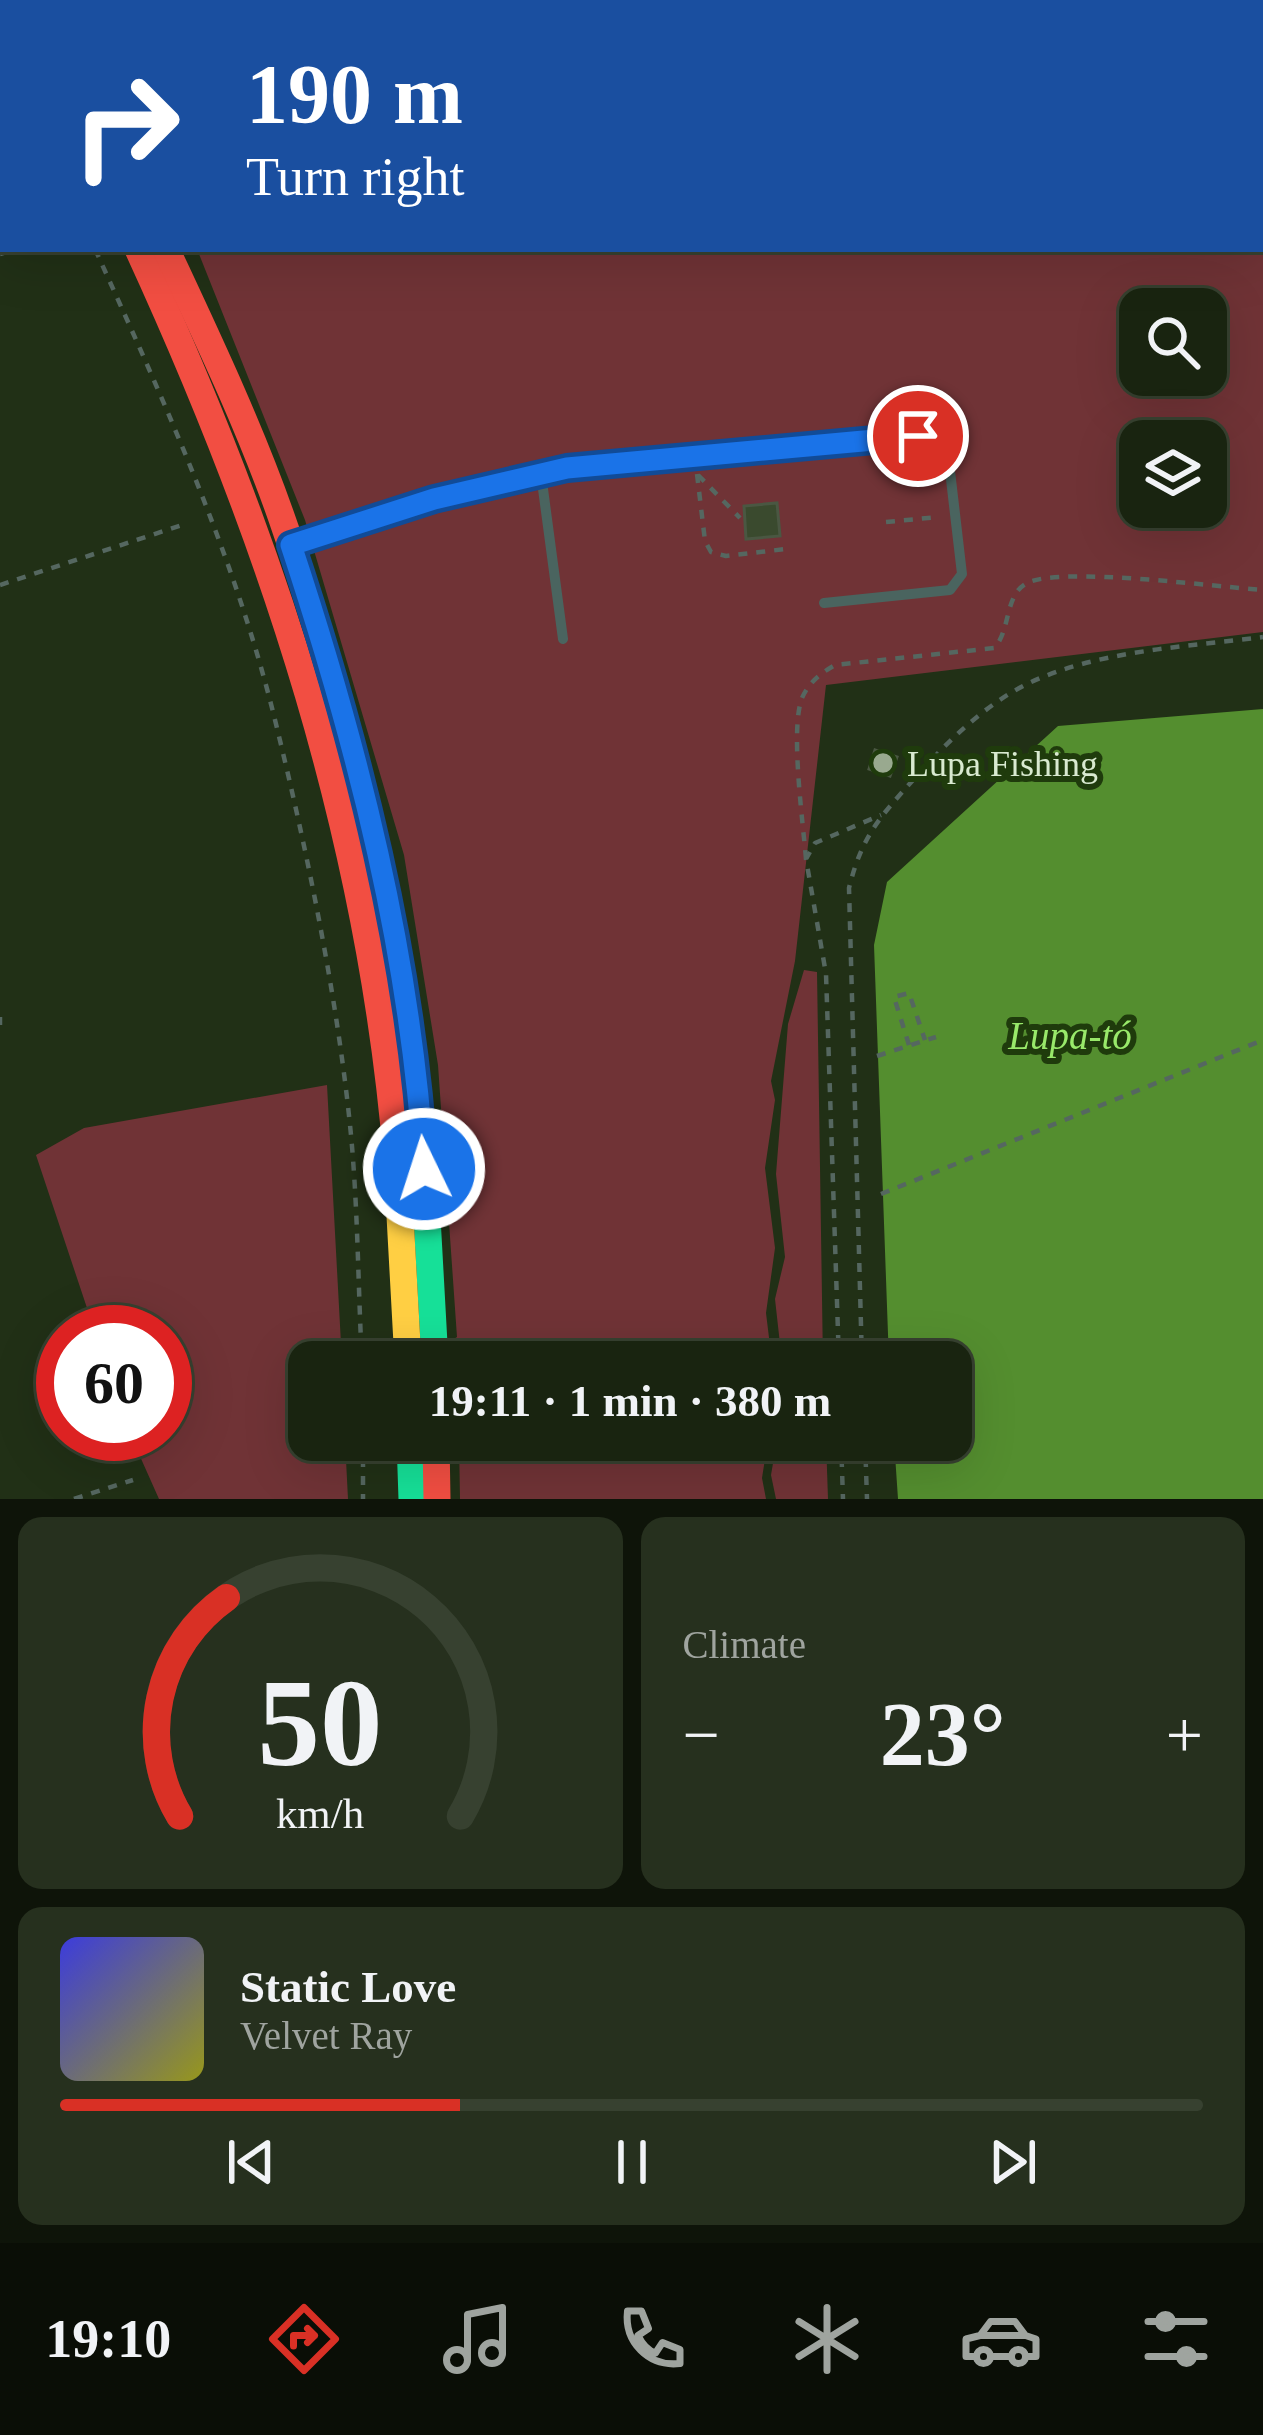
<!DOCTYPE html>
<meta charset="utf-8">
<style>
body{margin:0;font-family:"Times New Roman",serif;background:#26301e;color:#f1f3f6;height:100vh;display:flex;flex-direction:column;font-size:45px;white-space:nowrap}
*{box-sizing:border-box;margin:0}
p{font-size:39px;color:#9fa49f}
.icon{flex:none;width:66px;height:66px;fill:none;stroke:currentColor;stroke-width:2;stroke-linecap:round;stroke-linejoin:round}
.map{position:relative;height:1499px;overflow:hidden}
.details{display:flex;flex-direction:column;gap:18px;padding:18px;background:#0e1409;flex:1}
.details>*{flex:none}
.banner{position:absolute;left:0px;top:0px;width:1263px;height:252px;box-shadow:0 12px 48px #0002,0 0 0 3px #374130;background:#1a4fa0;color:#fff;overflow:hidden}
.controls{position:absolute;left:1119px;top:288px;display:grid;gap:24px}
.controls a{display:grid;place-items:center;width:108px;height:108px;border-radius:24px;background:#192410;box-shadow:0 12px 48px #0002,0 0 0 3px #374130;font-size:60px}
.speed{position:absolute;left:36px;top:1305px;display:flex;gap:24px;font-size:60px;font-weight:700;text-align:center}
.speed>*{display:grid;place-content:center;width:156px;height:156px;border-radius:50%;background:#192410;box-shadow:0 12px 48px #0002,0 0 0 3px #374130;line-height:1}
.speed .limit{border:18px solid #d22;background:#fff;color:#111}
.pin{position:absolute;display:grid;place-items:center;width:102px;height:102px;color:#fff;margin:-51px;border:6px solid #fff;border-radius:50%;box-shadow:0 3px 12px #0007}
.me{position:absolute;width:132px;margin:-66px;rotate:356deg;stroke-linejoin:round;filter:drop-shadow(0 0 9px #0008)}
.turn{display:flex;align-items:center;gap:42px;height:252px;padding:0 48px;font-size:54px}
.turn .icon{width:156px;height:156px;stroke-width:2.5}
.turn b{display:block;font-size:84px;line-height:102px}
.big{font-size:90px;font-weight:700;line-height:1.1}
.details .tile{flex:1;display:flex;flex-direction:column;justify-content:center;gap:18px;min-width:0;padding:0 42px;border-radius:24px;background:#26301e}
.details .dial{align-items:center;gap:0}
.dial svg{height:312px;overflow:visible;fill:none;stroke:#374130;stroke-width:7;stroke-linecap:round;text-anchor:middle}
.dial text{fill:#f1f3f6;stroke:none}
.song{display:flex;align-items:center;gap:36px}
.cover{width:144px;height:144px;border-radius:18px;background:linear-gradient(135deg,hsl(240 70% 55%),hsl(60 70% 35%))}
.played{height:12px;border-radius:6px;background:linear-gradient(90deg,#d93025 35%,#374130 35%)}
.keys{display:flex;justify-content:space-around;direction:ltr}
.heat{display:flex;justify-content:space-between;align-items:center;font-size:66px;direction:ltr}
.details .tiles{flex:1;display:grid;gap:18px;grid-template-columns:1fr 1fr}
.tile:last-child{grid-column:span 2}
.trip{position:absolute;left:288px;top:1341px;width:684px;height:120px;border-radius:24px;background:#192410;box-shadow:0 12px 48px #0002,0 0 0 3px #374130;font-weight:700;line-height:120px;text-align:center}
.dock{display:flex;height:192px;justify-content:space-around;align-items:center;background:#0a0e06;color:#9fa49f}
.dock .icon{width:84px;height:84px}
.dock .selected{color:#d93025}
.dock b{font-size:54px;color:#f1f3f6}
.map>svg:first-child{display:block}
.green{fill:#703336;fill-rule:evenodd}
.water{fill:#548e2f}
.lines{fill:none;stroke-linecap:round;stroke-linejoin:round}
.stream{stroke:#548e2f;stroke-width:6}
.building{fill:#3a4a2e;stroke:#4a5742;stroke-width:3}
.path{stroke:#556760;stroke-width:4.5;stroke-dasharray:9 9;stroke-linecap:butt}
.lane{stroke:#4a645f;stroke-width:10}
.fast{stroke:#16e098;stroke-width:27}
.slow{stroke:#ffcf43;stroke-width:27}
.jam{stroke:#f24e42;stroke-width:27}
.route-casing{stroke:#114b97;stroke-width:30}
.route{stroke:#1a73e8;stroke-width:21}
.poi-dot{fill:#99a98f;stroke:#1f3b0c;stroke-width:4.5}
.labels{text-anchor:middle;stroke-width:12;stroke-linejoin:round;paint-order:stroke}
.poi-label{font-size:36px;fill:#d9ead0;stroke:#1f3b0c;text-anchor:start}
.water-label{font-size:39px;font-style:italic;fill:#99e96a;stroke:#1f3b0c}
</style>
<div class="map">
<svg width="1263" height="1499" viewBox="0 0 1263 1499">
<rect width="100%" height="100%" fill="#213016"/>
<g class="green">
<path d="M 64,0 L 1263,0 L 1263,632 L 826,685 L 795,961 L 771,1081 L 775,1100 L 765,1168 L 775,1248 L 766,1313 L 772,1362 L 453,1362 L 452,1340 L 457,1337 L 438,1065 L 404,855 L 305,520 L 197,249 L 1260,249 L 1260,3 ZM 1140,309 L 1206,309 L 1206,375 L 1140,375 ZM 1140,441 L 1206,441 L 1206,507 L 1140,507 Z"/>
<path d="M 804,970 L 817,972 L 823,1362 L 782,1362 L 775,1299 L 785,1257 L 776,1174 L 788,1024 Z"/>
<path d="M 327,1085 L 342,1362 L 309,1362 L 309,1440 L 345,1440 L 348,1499 L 159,1499 L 130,1434 L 165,1434 L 165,1332 L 95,1332 L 36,1155 L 84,1128 Z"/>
<path d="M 459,1440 L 768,1440 L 762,1478 L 766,1499 L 460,1499 Z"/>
<path d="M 777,1440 L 826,1440 L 828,1499 L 776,1499 L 771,1475 Z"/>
</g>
<path class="water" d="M 1263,709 L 1263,1499 L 898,1499 L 894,1440 L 951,1440 L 951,1362 L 889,1362 L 874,945 L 887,882 L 1058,726 Z"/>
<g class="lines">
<g class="stream">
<path d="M 621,3 L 629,0"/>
<path d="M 0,210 L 3,209"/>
</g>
</g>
<g class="building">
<path d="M 777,503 L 780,536 L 746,539 L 744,506 Z"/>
<path d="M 875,750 L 897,757 L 890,776 L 869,769 Z"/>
</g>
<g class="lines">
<g class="path">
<path d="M 0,86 L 3,91"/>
<path d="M 95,249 C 165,403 236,559 276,724 C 308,855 338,1001 351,1135 C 358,1210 358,1287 362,1362"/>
<path d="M 0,254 L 17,249"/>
<path d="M 697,474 L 705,541 L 711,552 L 726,556 L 786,549"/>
<path d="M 698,475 L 740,518"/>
<path d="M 886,522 L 938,517"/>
<path d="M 0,585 L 185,524"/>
<path d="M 806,859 C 803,822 790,729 802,698 C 809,682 821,673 835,665 L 994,648 C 1011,631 1004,595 1027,583 C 1060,566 1218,587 1263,590"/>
<path d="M 0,1017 L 0,1025"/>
<path d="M 909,1045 L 894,997 L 909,993 L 925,1040"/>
<path d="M 877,1056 L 936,1037"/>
<path d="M 881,1194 L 1263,1040"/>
<path d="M 839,1362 L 826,974 L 806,859 L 815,843 L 881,815"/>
<path d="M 862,1362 L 849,888 C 862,836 879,818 914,779 C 946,743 983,706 1027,684 C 1098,650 1186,647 1263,637"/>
<path d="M 363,1440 L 363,1499"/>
<path d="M 841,1440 L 843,1499"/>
<path d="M 865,1440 L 867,1499"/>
<path d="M 74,1499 L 133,1480"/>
</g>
<g class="lane">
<path d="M 541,474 L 563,639"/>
<path d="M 294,544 L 434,499 L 567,468 L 918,436 L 942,445 L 950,471 L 962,574 L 950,590 L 824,603"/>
</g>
<g class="fast">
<path d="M 35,0 L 36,3"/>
<path d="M 425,1181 L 435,1362"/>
<path d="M 410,1440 L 412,1499"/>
</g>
<path class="slow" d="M 397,1161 L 408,1362"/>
<g class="jam">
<path d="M 5,0 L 7,3"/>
<path d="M 138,249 C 272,540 371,840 397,1161"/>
<path d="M 166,249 C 207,337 249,425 281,516 C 358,732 403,953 425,1181"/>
<path d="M 436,1440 L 437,1499"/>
</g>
</g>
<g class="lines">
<g class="route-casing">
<path id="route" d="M 424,1169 C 411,956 358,747 291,545 L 434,499 L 567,468 L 918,436"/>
</g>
<use href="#route" class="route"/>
</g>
<circle class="poi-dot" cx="883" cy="763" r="12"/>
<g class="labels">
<g class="poi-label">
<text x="907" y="776">Lupa Fishing</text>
</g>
<g class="water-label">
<text x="1070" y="1049">Lupa-tó</text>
</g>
</g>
</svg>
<div class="controls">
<a><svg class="icon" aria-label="search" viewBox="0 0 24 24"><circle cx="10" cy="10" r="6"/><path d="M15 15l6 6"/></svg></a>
<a><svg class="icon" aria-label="layers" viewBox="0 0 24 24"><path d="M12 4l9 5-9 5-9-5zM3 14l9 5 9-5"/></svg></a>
</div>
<div class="speed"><div class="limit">60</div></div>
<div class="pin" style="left:918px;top:436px;background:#d93025"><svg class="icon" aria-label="arrive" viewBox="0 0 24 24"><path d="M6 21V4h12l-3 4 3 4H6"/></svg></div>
<svg class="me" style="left:424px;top:1169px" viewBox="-20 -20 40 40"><circle r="17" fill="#1a73e8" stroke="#fff" stroke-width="3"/><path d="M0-11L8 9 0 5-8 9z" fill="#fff"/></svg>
<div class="trip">19:11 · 1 min · 380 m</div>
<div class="banner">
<div class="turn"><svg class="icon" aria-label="right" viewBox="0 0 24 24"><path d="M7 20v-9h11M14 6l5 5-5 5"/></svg><div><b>190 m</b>Turn right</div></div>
</div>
</div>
<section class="details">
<div class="tiles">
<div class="tile dial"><svg viewBox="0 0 100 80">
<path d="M14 69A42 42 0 1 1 86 69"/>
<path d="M14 69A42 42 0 0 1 26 13" stroke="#d93025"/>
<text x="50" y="56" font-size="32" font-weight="700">50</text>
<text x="50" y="72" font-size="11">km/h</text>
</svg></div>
<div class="tile"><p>Climate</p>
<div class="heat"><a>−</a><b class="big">23°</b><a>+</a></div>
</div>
<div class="tile">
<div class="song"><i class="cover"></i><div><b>Static Love</b><p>Velvet Ray</p></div></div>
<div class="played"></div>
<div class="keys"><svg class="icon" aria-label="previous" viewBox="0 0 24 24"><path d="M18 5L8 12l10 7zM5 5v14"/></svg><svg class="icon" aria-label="pause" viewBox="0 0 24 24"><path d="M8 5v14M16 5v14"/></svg><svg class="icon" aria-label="next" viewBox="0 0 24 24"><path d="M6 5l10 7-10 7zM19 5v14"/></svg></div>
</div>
</div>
</section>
<nav class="dock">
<b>19:10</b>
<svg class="icon selected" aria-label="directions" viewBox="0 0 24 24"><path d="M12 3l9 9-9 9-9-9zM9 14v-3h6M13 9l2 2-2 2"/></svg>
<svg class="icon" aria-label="music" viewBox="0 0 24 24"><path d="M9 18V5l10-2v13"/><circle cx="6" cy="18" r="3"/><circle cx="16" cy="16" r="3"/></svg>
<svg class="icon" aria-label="phone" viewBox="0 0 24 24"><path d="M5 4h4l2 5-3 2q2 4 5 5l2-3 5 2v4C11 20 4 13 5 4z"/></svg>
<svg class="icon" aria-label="climate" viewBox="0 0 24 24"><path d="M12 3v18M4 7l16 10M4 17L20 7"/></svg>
<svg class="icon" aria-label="car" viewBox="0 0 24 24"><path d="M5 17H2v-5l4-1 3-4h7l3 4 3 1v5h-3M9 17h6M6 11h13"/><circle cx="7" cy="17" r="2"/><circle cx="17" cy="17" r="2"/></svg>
<svg class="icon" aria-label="filters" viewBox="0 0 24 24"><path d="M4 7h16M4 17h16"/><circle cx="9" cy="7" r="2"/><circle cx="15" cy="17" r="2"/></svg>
</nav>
